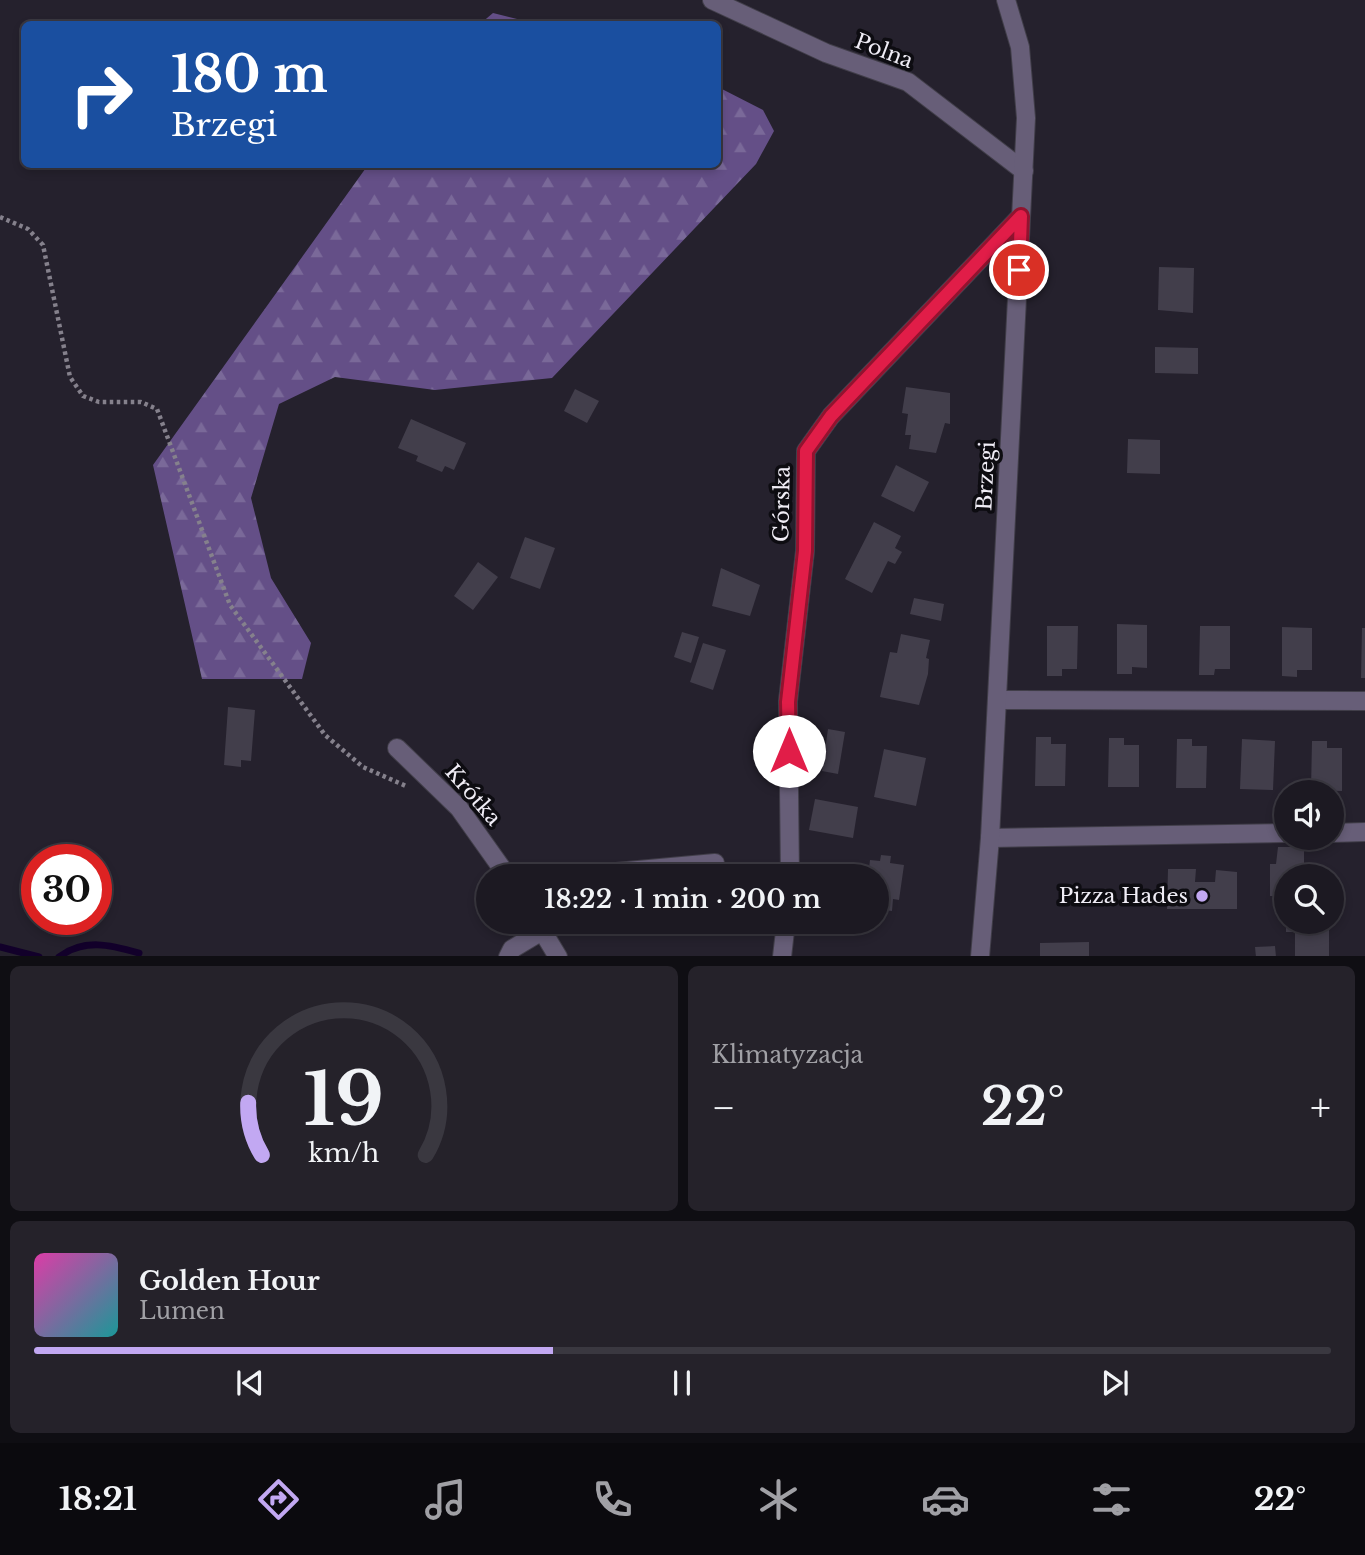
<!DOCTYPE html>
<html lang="pl">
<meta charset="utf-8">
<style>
body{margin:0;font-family:"Libre Baskerville",serif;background:#25222a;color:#f1f3f6;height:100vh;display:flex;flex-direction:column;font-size:26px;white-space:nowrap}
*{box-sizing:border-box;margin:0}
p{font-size:23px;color:#a0a0a5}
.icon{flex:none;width:38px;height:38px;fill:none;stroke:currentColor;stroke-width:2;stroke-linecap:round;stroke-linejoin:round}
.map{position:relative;height:956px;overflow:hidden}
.drawer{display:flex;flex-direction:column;gap:10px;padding:10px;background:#0f0e13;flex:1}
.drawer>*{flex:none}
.guide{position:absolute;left:21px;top:21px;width:700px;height:147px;border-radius:10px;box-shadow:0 4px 10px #0003,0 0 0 2px #3a3840;background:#1a4fa0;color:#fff;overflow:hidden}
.controls{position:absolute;left:1274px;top:780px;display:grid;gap:14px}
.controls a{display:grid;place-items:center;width:70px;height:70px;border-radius:50%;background:#1c1922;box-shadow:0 4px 10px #0003,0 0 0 2px #3a3840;font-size:35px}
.speed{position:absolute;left:21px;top:844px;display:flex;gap:14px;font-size:35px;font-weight:700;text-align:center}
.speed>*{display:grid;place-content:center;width:91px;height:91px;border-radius:50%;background:#1c1922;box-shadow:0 4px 10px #0003,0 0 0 2px #3a3840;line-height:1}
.speed .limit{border:10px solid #d22;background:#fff;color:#111}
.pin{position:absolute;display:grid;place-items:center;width:60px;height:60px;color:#fff;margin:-30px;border:4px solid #fff;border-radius:50%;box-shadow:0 2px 7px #0007}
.me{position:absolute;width:77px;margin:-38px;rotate:0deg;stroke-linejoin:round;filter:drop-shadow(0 0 5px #0008)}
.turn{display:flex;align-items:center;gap:24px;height:147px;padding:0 35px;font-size:32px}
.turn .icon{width:91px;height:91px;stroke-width:2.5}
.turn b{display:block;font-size:49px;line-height:60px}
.big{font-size:52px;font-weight:600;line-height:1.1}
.drawer .widget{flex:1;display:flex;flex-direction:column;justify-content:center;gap:10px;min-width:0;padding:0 24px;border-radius:10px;background:#25222a}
.drawer .dial{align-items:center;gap:0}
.dial svg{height:182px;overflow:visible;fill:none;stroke:#3a3840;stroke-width:7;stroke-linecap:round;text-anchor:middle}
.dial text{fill:#f1f3f6;stroke:none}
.song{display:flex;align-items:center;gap:21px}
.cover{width:84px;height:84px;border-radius:10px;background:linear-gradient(135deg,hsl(320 70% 55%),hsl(180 70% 35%))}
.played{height:7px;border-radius:4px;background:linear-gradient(90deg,#c2a8f2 40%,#3a3840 40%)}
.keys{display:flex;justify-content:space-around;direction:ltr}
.heat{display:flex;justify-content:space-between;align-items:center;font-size:38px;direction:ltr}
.drawer .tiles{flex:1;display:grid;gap:10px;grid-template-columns:1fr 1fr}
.widget:last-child{grid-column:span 2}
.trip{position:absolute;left:476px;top:864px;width:413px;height:70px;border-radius:35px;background:#1c1922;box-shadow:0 4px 10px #0003,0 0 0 2px #3a3840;font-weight:600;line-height:70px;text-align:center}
.tabs{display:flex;height:112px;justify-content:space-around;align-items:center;background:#0b0a0e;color:#a0a0a5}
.tabs .icon{width:49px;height:49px}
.tabs .current{color:#c2a8f2}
.tabs b{font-size:32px;color:#f1f3f6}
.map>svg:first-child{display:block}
.forest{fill:url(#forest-firs)}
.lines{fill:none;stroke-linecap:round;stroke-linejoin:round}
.stream{stroke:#12002a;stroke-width:7}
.building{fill:#423e4b}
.minor-casing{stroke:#413e49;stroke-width:20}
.path{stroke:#85818c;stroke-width:4.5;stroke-dasharray:3.5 3.5;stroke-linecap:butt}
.minor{stroke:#675e78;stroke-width:18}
.route-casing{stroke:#92132f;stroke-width:18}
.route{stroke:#e11d48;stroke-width:12}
.poi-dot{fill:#c2a8f2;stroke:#0d0c11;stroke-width:2.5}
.labels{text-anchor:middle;stroke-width:7;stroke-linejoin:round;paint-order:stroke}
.street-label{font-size:21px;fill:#f0edf6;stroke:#0d0c11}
.poi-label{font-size:21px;fill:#f0edf6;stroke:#0d0c11;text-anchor:end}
</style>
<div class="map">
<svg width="1365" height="957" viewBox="0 0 1365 957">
<defs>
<pattern id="forest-firs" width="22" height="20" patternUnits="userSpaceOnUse" patternTransform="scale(1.75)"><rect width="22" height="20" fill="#644f87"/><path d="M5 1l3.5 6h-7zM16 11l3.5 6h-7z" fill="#7a6999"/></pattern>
</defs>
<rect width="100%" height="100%" fill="#25212d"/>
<g class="forest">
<path d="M 493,13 L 537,24 L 480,24 Z"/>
<path d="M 718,87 L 763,110 L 774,131 L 756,164 L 552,378 L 435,390 L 335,377 L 279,404 L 251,498 L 271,578 L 311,643 L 302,679 L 202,679 L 153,465 L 368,165 L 718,164 Z"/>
</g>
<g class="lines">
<g class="stream">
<path d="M 0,947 L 39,957"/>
<path d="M 59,957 C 84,938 111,945 139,953"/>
</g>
</g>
<g class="building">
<path d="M 1159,267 L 1194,268 L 1193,313 L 1158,310 Z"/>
<path d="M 1155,347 L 1198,348 L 1198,374 L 1155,373 Z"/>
<path d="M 906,387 L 950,393 L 950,424 L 945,423 L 936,453 L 909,449 L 911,435 L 905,435 L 908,414 L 902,413 Z"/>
<path d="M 575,389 L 599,401 L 587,423 L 564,411 Z"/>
<path d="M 411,419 L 466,443 L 454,470 L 445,466 L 442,472 L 416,461 L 418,456 L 398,448 Z"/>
<path d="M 1128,439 L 1160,440 L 1160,474 L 1127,473 Z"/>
<path d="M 896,465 L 929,482 L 914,512 L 881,496 Z"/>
<path d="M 874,522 L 901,536 L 895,548 L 902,552 L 895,564 L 888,561 L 872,593 L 845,579 Z"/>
<path d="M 525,537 L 555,548 L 540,589 L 510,578 Z"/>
<path d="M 478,562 L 498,577 L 473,610 L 454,596 Z"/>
<path d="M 721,568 L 760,585 L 750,616 L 712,606 Z"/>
<path d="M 914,598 L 944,604 L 941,621 L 910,614 Z"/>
<path d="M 1117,624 L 1147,625 L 1147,668 L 1132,667 L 1132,674 L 1117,674 Z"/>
<path d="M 1047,626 L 1078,626 L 1077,669 L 1062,669 L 1062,676 L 1047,676 Z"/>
<path d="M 1200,626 L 1230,626 L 1230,669 L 1215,669 L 1214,675 L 1199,675 Z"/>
<path d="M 1282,627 L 1312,628 L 1312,670 L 1297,670 L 1297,677 L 1282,676 Z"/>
<path d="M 1362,628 L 1365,628 L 1365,678 L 1361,678 Z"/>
<path d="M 682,632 L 699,637 L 691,663 L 674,657 Z"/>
<path d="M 901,634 L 930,640 L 926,658 L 929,659 L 928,674 L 919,705 L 880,697 L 890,652 L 897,653 Z"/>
<path d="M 703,643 L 726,650 L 713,690 L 690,682 Z"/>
<path d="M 228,707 L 255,710 L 251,761 L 241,760 L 241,767 L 224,765 Z"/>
<path d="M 828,729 L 845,732 L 838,774 L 822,771 Z"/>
<path d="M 1036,737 L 1051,737 L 1051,744 L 1066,744 L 1065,786 L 1035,786 Z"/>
<path d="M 1109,738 L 1124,738 L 1124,745 L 1139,745 L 1139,787 L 1108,787 Z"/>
<path d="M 1177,739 L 1192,739 L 1192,746 L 1207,746 L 1206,788 L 1176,788 Z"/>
<path d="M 1242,739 L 1275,741 L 1273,790 L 1240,789 Z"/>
<path d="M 1312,741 L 1327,741 L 1327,748 L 1342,748 L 1342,791 L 1311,790 Z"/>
<path d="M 884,749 L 926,758 L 916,806 L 874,797 Z"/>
<path d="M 815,799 L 858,807 L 853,838 L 809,830 Z"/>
<path d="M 1278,847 L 1304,847 L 1304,877 L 1286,877 L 1286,896 L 1270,896 L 1270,864 L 1276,864 Z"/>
<path d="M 881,855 L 891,856 L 890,863 L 904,865 L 899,900 L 893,899 L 892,911 L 877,909 L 877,877 L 868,877 L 870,860 L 880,861 Z"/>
<path d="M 1168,869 L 1196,869 L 1195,882 L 1215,882 L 1216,870 L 1237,872 L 1237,909 L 1167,909 Z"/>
<path d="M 1286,922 L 1329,922 L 1329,957 L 1295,957 L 1295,932 L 1286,932 Z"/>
<path d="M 1089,942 L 1089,957 L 1040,957 L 1040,943 Z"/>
<path d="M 1275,946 L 1276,957 L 1256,957 L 1255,947 Z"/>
</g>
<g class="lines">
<g class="minor-casing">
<g id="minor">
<path d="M 712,0 L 826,53 L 908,82 L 1024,171"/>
<path d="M 997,700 L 1365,701"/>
<path d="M 397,748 L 459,808 L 508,877"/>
<path d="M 1332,833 L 1365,832"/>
<path d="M 990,838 L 1286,833"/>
<path d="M 608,877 L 616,872 L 715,863"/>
<path d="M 790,877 L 788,701 L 805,551 L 806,451 L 831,416 L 1021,216"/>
<path d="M 537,922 L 558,957"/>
<path d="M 508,957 L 512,949 L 542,931"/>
<path d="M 782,957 L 786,922"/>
<path d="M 980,957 L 990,838 L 1026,118 L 1020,47 L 1006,0"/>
</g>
</g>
<path class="path" d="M 0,217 L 28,229 L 43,245 L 70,377 L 83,396 L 99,402 L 141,402 L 157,409 L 230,605 L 325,735 L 363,767 L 406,786"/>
<use href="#minor" class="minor"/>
</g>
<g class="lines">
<g class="route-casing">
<path id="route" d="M 789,751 L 788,702 L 805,551 L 806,451 L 831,416 L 1021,216 L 1019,270"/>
</g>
<use href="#route" class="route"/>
</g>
<circle class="poi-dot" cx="1202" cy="896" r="7"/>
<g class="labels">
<g class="street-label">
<text transform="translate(884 51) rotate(21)" y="7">Polna</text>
<text transform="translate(986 476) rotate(-87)" y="7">Brzegi</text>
<text transform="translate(782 504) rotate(-89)" y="7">Górska</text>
<text transform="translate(473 795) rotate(49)" y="7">Krótka</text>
</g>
<g class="poi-label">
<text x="1188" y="903">Pizza Hades</text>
</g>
</g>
</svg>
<div class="controls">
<a><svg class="icon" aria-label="sound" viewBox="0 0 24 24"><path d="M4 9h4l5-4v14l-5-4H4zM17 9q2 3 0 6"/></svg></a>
<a><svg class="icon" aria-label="search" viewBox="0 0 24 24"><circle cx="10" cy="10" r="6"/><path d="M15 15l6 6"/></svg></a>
</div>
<div class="speed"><div class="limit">30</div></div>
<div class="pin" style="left:1019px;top:270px;background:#d93025"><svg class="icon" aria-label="arrive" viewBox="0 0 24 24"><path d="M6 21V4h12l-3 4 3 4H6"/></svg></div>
<svg class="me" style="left:789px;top:751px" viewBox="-20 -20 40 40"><circle r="19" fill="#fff"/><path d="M0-13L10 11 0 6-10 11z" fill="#e11d48"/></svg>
<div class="trip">18:22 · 1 min · 200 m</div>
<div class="guide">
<div class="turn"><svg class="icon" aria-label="right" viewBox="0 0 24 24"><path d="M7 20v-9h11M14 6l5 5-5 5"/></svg><div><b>180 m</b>Brzegi</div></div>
</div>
</div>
<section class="drawer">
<div class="tiles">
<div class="widget dial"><svg viewBox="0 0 100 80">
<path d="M14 69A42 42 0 1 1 86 69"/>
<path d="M14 69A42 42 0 0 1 8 46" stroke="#c2a8f2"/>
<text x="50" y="56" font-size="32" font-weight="700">19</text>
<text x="50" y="72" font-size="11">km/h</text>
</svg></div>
<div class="widget"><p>Klimatyzacja</p>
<div class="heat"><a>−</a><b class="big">22°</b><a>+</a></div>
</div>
<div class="widget">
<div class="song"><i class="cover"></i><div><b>Golden Hour</b><p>Lumen</p></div></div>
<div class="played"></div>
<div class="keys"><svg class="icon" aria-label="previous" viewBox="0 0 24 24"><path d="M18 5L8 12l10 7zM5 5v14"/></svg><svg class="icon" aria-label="pause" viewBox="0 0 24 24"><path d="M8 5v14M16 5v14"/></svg><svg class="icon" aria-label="next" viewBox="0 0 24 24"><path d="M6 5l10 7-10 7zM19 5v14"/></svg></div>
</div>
</div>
</section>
<nav class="tabs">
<b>18:21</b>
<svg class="icon current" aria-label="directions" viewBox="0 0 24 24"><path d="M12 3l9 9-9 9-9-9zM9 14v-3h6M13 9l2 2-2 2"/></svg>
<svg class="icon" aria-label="music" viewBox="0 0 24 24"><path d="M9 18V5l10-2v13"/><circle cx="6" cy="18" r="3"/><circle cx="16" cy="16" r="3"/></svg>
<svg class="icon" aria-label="phone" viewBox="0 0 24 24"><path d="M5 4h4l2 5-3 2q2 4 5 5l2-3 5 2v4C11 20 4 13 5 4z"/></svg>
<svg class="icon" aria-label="climate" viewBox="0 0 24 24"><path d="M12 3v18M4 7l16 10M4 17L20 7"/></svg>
<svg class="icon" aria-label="car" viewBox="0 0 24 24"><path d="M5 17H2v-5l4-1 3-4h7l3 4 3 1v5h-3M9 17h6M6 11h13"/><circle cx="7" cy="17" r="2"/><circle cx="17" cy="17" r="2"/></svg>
<svg class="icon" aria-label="filters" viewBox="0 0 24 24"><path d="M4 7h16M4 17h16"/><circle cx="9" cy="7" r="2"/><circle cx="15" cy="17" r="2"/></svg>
<b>22°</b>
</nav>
